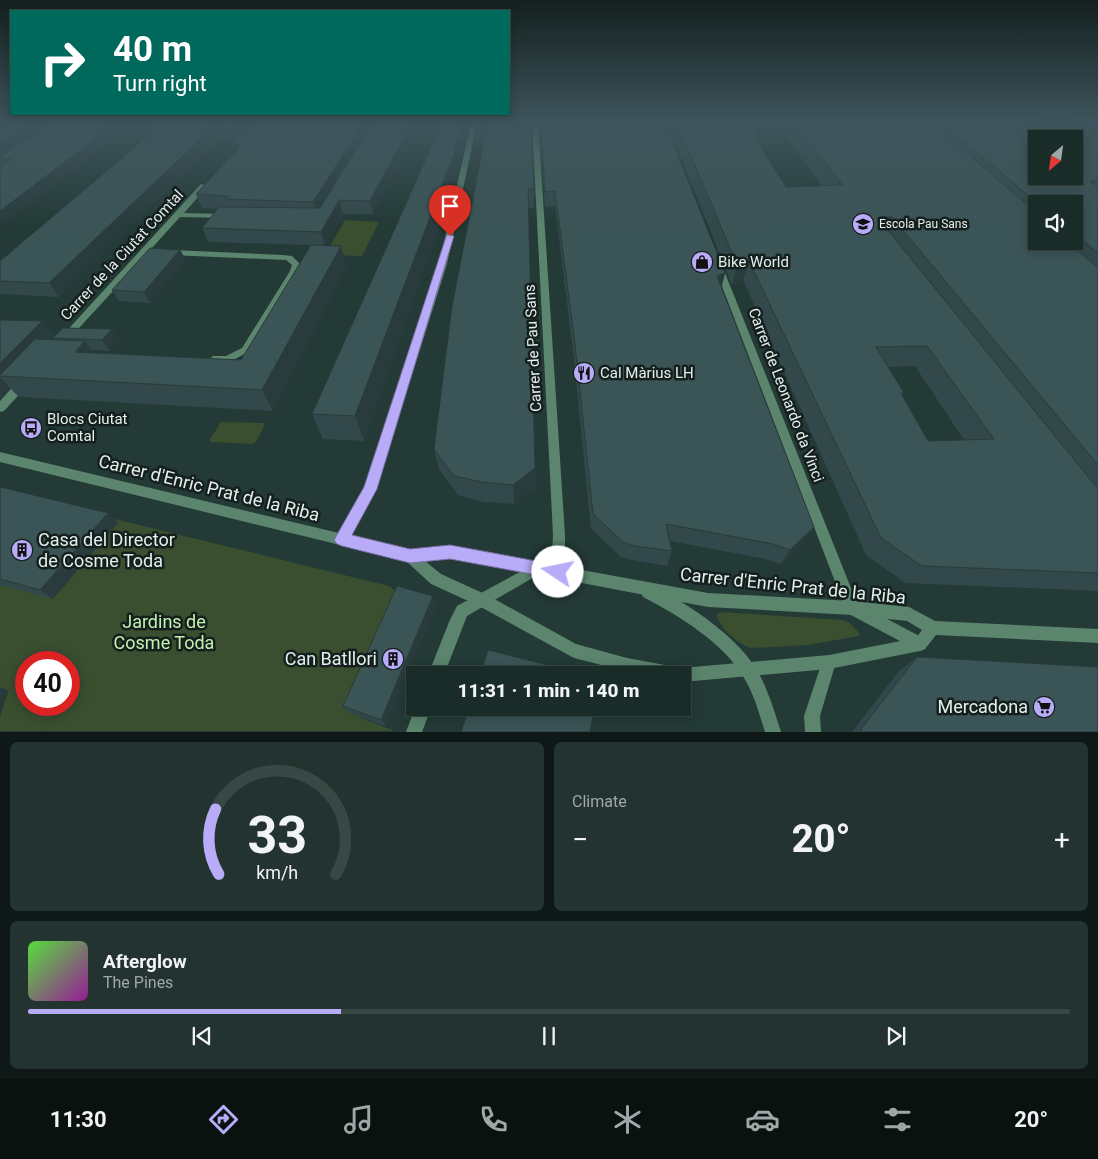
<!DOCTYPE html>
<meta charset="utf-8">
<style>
body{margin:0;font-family:Roboto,sans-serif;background:#233430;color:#f1f3f6;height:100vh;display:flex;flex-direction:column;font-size:19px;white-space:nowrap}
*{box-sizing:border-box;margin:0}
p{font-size:16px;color:#9fa7a8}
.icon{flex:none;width:28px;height:28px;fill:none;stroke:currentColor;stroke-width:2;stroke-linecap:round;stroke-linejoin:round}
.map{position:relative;height:732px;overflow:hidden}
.details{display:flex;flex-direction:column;gap:10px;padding:10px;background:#0e1816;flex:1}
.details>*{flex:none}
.guide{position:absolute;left:10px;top:10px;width:500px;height:105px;border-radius:0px;box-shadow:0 2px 12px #0003,0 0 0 1px #384845;background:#00695c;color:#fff;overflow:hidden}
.needle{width:32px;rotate:209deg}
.fabs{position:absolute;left:1028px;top:130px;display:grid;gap:10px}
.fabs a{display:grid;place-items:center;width:55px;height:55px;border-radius:0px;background:#1a2c28;box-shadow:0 2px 12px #0003,0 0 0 1px #384845;font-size:25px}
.speed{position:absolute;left:15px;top:651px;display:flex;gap:10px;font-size:25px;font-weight:700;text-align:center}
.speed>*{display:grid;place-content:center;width:65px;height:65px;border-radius:50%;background:#1a2c28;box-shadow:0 2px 12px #0003,0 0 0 1px #384845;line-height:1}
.speed .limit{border:8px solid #d22;background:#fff;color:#111}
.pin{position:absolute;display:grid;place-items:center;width:42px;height:42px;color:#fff;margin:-51px -21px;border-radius:50% 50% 50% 0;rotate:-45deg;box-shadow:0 0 5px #0007}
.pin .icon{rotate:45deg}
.me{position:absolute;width:55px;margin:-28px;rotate:281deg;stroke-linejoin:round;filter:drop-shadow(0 0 4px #0008)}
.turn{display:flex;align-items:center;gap:18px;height:105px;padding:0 20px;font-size:22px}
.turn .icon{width:65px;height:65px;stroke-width:2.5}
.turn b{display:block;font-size:35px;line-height:42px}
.big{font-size:38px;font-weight:800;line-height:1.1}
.details .tile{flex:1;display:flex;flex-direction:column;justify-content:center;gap:8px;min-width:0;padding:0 18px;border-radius:8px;background:#233430}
.details .dial{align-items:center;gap:0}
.dial svg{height:130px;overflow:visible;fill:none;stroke:#384845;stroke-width:7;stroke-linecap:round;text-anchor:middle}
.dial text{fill:#f1f3f6;stroke:none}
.song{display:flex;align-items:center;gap:15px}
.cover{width:60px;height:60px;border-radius:8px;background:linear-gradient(135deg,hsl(110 70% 55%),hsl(300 70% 35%))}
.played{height:5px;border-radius:2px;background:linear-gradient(90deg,#b8abf7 30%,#384845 30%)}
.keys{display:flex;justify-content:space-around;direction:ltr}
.heat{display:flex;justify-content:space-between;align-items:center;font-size:28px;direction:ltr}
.details .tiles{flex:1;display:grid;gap:10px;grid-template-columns:1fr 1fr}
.tile:last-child{grid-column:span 2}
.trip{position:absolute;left:406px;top:666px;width:285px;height:50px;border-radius:0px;background:#1a2c28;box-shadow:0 2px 12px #0003,0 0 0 1px #384845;font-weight:800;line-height:50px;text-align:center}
.dock{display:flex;height:80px;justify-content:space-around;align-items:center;background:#0a1210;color:#9fa7a8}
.dock .icon{width:35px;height:35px}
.dock .active{color:#b8abf7}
.dock b{font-size:22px;color:#f1f3f6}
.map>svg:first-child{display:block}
.green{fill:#394f2f;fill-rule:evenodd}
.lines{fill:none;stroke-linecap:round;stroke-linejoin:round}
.minor{fill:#5b856d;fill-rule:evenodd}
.tertiary{fill:#5b856d;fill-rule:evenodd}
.wall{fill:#33484a;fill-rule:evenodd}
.shaded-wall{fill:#293b3c}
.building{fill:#3b5456;stroke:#293b3c;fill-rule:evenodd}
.route{fill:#b8abf7;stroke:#786fa1}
.labels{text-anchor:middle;stroke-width:5;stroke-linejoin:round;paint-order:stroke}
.far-poi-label{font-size:12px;fill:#e2f0ed;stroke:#151f1d;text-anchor:start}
.street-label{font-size:15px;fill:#e2f0ed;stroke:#151f1d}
.poi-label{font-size:15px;fill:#e2f0ed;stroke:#151f1d;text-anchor:start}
.near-street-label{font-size:18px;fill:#e2f0ed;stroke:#151f1d}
.near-poi-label{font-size:18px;fill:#e2f0ed;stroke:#151f1d;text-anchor:end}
.near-park-label{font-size:18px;fill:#c3f2af;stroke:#151f1d}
</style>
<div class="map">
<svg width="1098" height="732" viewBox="0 0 1098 732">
<rect width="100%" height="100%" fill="#233a36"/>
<g class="green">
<path d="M 345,220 L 379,222 L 362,256 L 325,255 Z"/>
<path d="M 221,422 L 263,423 L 265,424 L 256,442 L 252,444 L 211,442 L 210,439 Z"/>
<path d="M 0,491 L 389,586 L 401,595 L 349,713 L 395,731 L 0,731 L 0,717 L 8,691 L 0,687 ZM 26,662 L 69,662 L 69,705 L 26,705 Z"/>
<path d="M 720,612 L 843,620 L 850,623 L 859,633 L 859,636 L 808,645 L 751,648 C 738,644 720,629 717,615 Z"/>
</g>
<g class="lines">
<g class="minor">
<path d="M 471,123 L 477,123 L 447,264 L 376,489 L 347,543 L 342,545 L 337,543 L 336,539 L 364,488 L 439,264 Z"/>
<path d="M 532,123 L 538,123 L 565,535 L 565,572 L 563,577 L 558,578 L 553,577 L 551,572 L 553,535 Z"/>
<path d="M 201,184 L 208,186 L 184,213 L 224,214 L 228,216 L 227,218 L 180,217 L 151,249 L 283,255 L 292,256 L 300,264 L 298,271 L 248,352 L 228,363 L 213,364 L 208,360 L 213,356 L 226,356 L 242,348 L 290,271 L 292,265 L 286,260 L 147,254 L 68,340 L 62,340 L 60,338 L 62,336 Z"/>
<path d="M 719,265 L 723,268 L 857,603 L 925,639 L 927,644 L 925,649 L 920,651 L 915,649 L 847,613 L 715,268 Z"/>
<path d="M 23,379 L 27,380 L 28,383 L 27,386 L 4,411 L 0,412 L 0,401 L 19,380 Z"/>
<path d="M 538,562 L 543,564 L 545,568 L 543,572 L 467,616 L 444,675 L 428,675 L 449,622 L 457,606 Z"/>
<path d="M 648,585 C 683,599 735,635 755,667 C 767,686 774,710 781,732 L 765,732 C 759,713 754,694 744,678 C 724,643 678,615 643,597 L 641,592 L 643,587 Z"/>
<path d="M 829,655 L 834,657 L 836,662 L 820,716 L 821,732 L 805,732 L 804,716 L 822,662 L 824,657 Z"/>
<path d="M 415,708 L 431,708 L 422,732 L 406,732 Z"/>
</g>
<path class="tertiary" d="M 0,452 L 410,550 L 450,546 L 708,593 L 852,601 L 909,607 L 935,621 L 1098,629 L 1098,643 L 936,635 L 925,649 L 920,651 L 829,669 L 682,682 L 682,675 L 641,675 L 574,658 L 477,605 L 431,584 L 406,561 L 0,462 ZM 450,558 L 708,607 L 852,615 L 907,621 L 922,630 L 916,638 L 829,655 L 681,668 L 627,658 L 576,644 L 487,595 L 441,574 L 425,561 Z"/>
</g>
<g class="wall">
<path d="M 0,123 L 46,125 L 49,123 L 119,123 L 123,131 L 2,166 L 0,164 Z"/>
<path d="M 144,123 L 420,123 L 373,214 L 343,214 L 325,245 L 347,266 L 273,411 L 19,397 L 10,388 L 2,396 L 0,396 L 0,320 L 42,321 L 55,337 L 112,329 L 120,340 L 110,351 L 92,350 L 94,353 L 241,360 L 311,245 L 208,242 L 202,228 L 218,209 L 202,208 L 196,194 L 238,148 L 237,145 L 234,147 L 222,136 L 59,297 L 0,294 L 0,261 L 150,134 L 148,132 Z"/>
<path d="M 441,123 L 469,123 L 457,177 L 364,441 L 323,439 L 312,414 L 442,125 Z"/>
<path d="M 474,123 L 531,123 L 534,208 L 528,208 L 536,488 L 514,504 L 484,502 L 458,495 L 439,469 L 434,449 L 483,143 L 475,141 Z"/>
<path d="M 540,123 L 665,123 L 725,273 L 721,288 L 804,542 L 781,564 L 765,559 L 670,541 L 672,551 L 667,566 L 632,560 L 621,557 L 591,529 L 574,360 L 555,206 L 545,207 Z"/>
<path d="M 667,123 L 750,123 L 760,140 L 759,144 L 786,187 L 822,186 L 776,123 L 1098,123 L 1098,591 L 905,583 L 866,555 L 743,280 L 732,285 ZM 1036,204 L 1074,204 L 1074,241 L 1036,241 ZM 915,366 L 964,440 L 928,441 L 902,396 L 904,393 L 888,367 Z"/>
<path d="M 180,250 L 186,260 L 150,303 L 119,301 L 112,290 Z"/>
<path d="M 0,487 L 108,513 L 118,523 L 53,599 L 0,585 Z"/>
<path d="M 433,596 L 436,605 L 386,726 L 349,713 L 343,706 Z"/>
<path d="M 917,657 L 1098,732 L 852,732 L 899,671 Z"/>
</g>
<g class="shaded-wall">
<path d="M 30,123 L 48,123 L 45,125 L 48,129 L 0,159 L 0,143 Z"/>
<path d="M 116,123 L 119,123 L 123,131 L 0,228 L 0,211 Z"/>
<path d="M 217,123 L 222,136 L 59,297 L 49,283 Z"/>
<path d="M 243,123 L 260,123 L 235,140 L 237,145 L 234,147 L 229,135 Z"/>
<path d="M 363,123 L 373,123 L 317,215 L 313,202 Z"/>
<path d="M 412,123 L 420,123 L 373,214 L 370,201 Z"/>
<path d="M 462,123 L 469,123 L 457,177 L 364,441 L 355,416 Z"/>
<path d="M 528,189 L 536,488 L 514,504 L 513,485 Z"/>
<path d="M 339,200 L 343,214 L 325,246 L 321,232 Z"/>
<path d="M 341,246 L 347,266 L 273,411 L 262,390 Z"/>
<path d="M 180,250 L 186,260 L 150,303 L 144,292 Z"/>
<path d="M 749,261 L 743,280 L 732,285 L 737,265 Z"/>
<path d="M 725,273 L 721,289 L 717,276 Z"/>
<path d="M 42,321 L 56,338 L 53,338 L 54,340 L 0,376 L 0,363 Z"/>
<path d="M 112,329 L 120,340 L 110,351 L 102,340 Z"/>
<path d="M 85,341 L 101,362 L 75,352 Z"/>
<path d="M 0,377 L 10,388 L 2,396 L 0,394 Z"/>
<path d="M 108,513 L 118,523 L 53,599 L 40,590 Z"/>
<path d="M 814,527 L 804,542 L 781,564 L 790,550 Z"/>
<path d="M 433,596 L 436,605 L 386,726 L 381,720 Z"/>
<path d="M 0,687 L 9,691 L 0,700 Z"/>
</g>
<g class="building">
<path d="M 0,123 L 30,123 L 0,143 Z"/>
<path d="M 49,123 L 116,123 L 0,211 L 0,167 L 11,159 L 0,159 L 0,157 Z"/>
<path d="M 145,123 L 243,123 L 229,135 L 217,123 L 49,283 L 0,281 L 0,261 L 153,132 Z"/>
<path d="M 254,123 L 363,123 L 313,202 L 226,199 L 228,196 L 196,194 L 241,146 L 235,140 Z"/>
<path d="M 372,123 L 412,123 L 370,201 L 339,200 L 321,232 L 202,228 L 219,207 L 320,208 Z"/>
<path d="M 442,123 L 462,123 L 454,154 L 355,416 L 312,414 Z"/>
<path d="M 475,123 L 531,123 L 534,188 L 528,189 L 535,468 L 513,485 L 482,482 L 454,476 L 434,449 L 452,306 L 487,126 Z"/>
<path d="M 541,123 L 665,123 L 725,273 L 717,276 L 814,527 L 790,550 L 773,544 L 666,524 L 672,551 L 635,546 L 623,542 L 593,514 L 575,344 L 555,191 L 545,192 Z"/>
<path d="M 677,123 L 750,123 L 760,140 L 756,140 L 786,187 L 843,185 L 794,123 L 931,123 L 1036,212 L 1036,241 L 1067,241 L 1098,268 L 1098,465 L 892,217 L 883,217 L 883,224 L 1098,489 L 1098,573 L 922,566 L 881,538 L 749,261 L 737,265 ZM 927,346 L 994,439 L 928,441 L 901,393 L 904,393 L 876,347 Z"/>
<path d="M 943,123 L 1096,123 L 1098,124 L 1098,181 L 1090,181 L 1098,187 L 1098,253 L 1074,233 L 1074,204 L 1038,204 ZM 1036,139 L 1074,139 L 1074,176 L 1036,176 Z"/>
<path d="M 311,245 L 341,246 L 262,390 L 0,376 L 0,375 L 35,339 L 85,341 L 75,352 L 241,360 Z"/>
<path d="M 150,248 L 180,250 L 144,292 L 112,290 Z"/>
<path d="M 0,320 L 42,321 L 0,363 Z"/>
<path d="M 63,328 L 112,329 L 102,340 L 53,338 Z"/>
<path d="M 0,487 L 108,513 L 40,590 L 0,579 Z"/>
<path d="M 397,586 L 433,596 L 381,720 L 343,706 Z"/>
<path d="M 488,650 L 587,675 L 480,675 Z"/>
<path d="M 917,657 L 1098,667 L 1098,732 L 862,732 L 861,729 Z"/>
<path d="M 469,708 L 595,708 L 590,731 L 596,732 L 461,732 Z"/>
</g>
<linearGradient id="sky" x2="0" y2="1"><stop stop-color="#13201e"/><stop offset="0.55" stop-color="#3f555d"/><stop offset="1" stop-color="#3f555d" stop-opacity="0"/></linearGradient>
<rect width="1098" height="225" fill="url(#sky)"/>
<path class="route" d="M 447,234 L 454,236 L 377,489 L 352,535 L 410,549 L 450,545 L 558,565 L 564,567 L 566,572 L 564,577 L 558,579 L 450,559 L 410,563 L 342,546 L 337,544 L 334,540 L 364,487 Z"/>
<defs>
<g id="school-disc" transform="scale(1.125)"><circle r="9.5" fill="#b8abf7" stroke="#151f1d"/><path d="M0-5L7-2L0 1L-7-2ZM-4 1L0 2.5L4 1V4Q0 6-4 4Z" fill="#111"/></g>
<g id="shop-disc" transform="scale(1.125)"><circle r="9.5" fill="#b8abf7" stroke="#151f1d"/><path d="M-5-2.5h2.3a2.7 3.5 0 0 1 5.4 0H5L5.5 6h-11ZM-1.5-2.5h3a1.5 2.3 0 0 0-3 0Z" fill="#111"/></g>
<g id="restaurant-disc" transform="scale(1.125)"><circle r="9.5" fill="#b8abf7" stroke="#151f1d"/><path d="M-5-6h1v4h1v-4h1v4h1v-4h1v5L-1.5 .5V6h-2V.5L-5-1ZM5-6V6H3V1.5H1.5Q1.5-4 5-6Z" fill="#111"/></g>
<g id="bus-disc" transform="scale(1.125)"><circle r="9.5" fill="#b8abf7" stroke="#151f1d"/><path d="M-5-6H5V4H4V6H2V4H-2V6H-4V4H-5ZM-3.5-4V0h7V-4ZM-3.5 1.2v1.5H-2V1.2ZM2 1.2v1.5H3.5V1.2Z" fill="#111"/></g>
<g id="building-disc" transform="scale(1.125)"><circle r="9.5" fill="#b8abf7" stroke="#151f1d"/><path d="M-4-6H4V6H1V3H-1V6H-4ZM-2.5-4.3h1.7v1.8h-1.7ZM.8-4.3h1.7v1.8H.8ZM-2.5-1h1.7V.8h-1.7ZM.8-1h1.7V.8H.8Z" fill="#111"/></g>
<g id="supermarket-disc" transform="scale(1.125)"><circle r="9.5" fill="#b8abf7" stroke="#151f1d"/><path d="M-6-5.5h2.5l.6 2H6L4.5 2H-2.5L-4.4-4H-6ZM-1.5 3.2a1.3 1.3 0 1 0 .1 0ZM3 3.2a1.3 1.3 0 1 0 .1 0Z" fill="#111"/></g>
</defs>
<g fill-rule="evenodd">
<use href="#school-disc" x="863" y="224"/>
<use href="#shop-disc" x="702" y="262"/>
<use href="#restaurant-disc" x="584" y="373"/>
<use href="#bus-disc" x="31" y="428"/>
<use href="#building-disc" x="22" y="550"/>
<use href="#building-disc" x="393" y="659"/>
<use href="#supermarket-disc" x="1044" y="707"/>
</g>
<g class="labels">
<g class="far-poi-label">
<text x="879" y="228">Escola Pau Sans</text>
</g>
<g class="street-label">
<text transform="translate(122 255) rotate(-47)" y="5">Carrer de la Ciutat Comtal</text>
<text transform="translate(533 348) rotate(-93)" y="5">Carrer de Pau Sans</text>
<text transform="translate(786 395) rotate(69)" y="5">Carrer de Leonardo da Vinci</text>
</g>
<g class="poi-label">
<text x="718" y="267">Bike World</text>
<text x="600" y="378">Cal Màrius LH</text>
<text x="47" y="424">Blocs Ciutat<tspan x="47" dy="17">Comtal</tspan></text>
</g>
<g class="near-street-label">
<text transform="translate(209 488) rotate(14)" y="6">Carrer d'Enric Prat de la Riba</text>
<text transform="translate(793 586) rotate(6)" y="6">Carrer d'Enric Prat de la Riba</text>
</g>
<g class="near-poi-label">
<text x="38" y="546" text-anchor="start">Casa del Director<tspan x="38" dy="21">de Cosme Toda</tspan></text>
<text x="377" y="665">Can Batllori</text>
<text x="1028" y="713">Mercadona</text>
</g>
<g class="near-park-label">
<text x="164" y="628">Jardins de<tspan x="164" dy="21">Cosme Toda</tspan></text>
</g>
</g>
</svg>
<div class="fabs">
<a><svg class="needle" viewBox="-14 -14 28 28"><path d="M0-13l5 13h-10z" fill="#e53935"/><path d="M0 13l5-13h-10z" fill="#9fa7a8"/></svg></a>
<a><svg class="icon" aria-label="sound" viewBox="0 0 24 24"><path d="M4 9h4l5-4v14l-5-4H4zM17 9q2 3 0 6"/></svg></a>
</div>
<div class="speed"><div class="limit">40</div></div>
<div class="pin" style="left:450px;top:236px;background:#d93025"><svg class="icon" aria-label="arrive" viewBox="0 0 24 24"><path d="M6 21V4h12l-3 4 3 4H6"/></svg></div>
<svg class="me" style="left:558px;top:572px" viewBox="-20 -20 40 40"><circle r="19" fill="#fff"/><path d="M0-13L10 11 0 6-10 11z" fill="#b8abf7"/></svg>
<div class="trip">11:31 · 1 min · 140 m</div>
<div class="guide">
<div class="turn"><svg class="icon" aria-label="right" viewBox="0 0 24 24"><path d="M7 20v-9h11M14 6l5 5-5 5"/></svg><div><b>40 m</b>Turn right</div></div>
</div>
</div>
<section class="details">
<div class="tiles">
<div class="tile dial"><svg viewBox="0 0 100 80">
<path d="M14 69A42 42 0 1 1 86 69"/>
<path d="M14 69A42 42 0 0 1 12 29" stroke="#b8abf7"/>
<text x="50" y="56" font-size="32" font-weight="700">33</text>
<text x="50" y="72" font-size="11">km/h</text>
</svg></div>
<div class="tile"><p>Climate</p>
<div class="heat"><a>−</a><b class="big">20°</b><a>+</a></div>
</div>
<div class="tile">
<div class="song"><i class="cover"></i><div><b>Afterglow</b><p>The Pines</p></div></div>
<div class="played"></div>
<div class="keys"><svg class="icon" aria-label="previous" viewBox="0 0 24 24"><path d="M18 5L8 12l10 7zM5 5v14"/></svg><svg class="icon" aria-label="pause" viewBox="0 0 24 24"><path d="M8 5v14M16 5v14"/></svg><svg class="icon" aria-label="next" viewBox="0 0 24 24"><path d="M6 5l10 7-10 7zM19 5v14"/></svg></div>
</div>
</div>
</section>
<nav class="dock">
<b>11:30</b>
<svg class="icon active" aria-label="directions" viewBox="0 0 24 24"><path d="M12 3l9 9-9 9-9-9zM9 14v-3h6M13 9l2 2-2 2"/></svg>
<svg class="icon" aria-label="music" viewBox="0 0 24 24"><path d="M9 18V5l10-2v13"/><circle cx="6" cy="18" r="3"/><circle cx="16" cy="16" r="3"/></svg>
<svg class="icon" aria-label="phone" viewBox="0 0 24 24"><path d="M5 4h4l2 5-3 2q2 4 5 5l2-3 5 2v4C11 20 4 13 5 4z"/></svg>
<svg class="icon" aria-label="climate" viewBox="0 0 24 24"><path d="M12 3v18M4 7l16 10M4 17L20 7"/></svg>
<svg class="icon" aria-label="car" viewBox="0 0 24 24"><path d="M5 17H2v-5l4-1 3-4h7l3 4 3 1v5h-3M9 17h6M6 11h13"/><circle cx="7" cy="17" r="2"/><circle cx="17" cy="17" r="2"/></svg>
<svg class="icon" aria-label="filters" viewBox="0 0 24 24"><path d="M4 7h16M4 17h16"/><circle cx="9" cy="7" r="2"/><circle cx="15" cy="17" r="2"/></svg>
<b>20°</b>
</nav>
